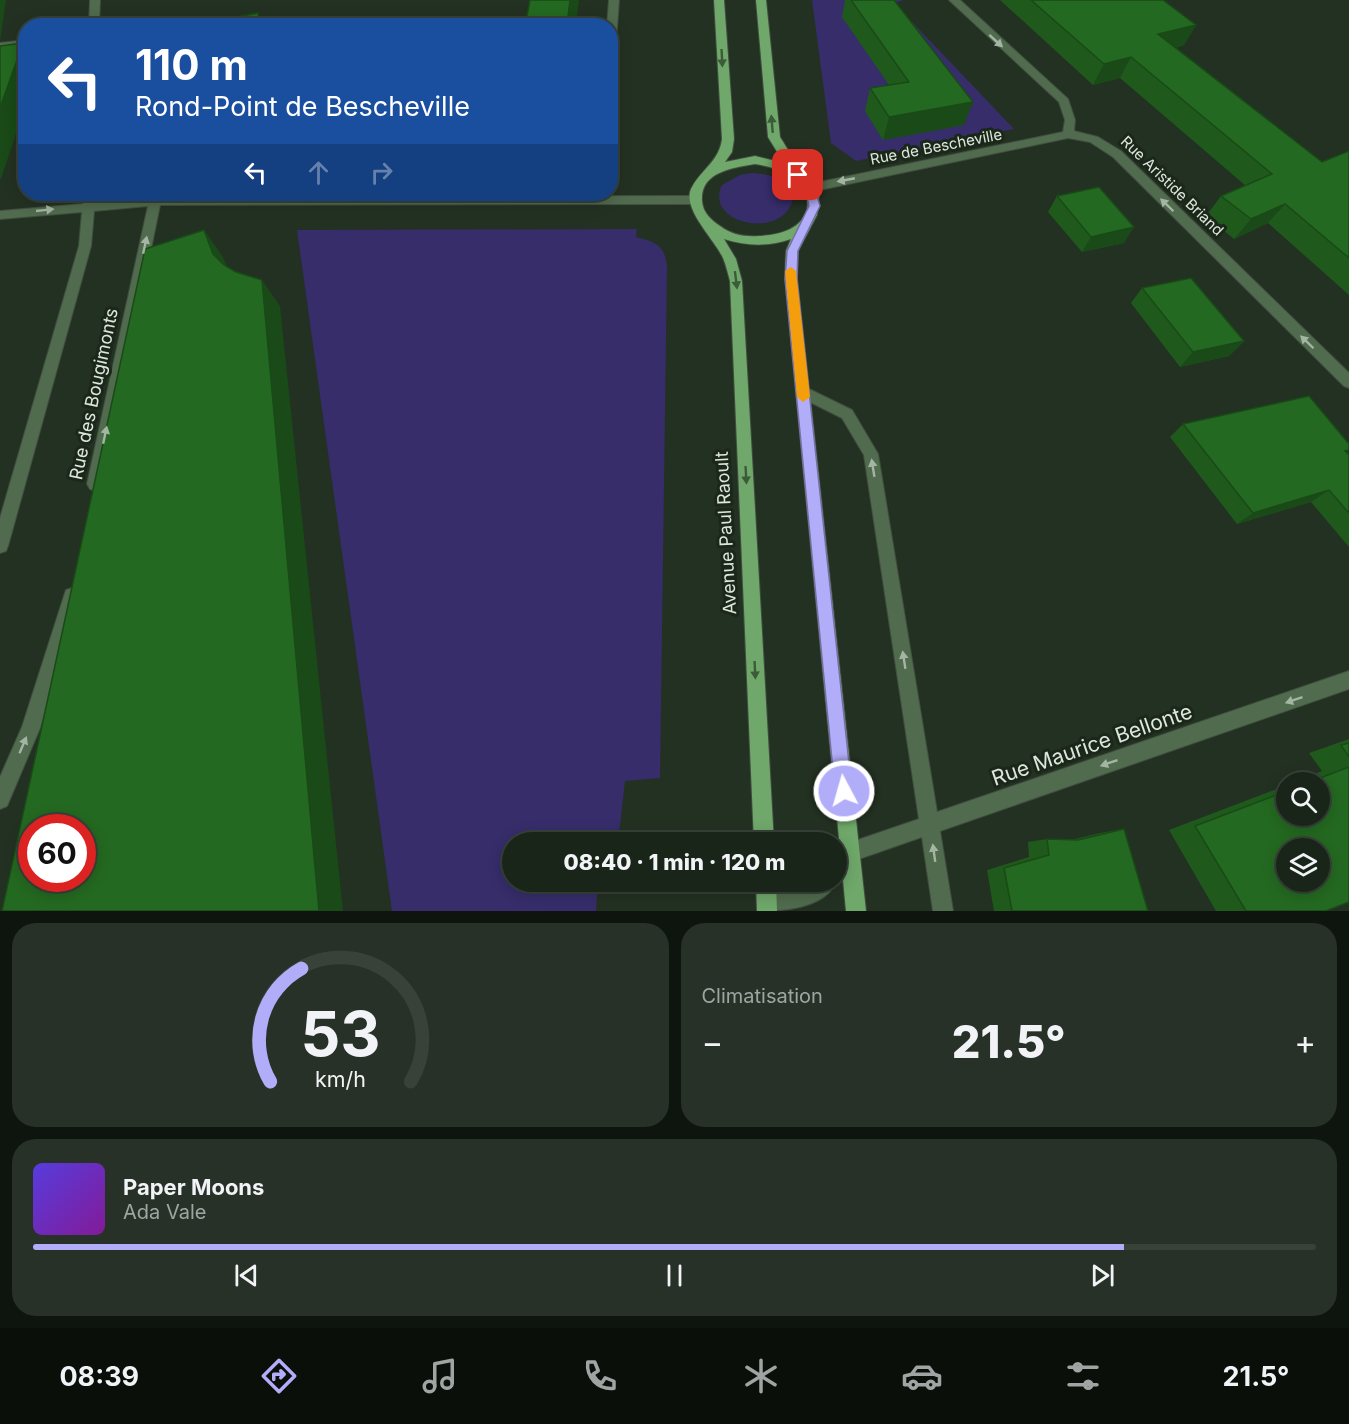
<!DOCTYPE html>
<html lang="fr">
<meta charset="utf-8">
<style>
body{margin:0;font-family:Inter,sans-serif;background:#273127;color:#f1f3f6;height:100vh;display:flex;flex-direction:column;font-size:22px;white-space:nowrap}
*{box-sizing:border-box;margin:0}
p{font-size:20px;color:#9fa5a2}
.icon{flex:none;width:33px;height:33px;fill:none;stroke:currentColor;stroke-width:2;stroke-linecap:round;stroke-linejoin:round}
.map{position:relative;height:911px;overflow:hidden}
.sheet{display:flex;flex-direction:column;gap:12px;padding:12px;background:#0e140e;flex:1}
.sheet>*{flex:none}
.banner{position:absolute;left:18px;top:18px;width:600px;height:183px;border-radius:24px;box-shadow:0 3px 15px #0003,0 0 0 2px #384239;background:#1a4fa0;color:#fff;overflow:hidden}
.buttons{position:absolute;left:1276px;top:772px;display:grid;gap:12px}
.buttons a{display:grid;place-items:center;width:54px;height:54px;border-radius:50%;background:#1a251a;box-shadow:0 3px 15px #0003,0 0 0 2px #384239;font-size:30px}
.speed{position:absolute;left:18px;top:814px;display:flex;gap:12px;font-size:30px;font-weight:700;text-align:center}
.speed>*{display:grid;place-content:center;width:78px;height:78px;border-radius:50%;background:#1a251a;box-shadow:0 3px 15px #0003,0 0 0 2px #384239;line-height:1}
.speed .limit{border:9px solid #d22;background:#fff;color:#111}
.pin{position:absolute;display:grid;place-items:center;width:51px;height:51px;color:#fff;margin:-26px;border-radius:12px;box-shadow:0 3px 9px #0006}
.me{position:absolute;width:66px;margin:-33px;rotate:354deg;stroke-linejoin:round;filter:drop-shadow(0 0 4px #0008)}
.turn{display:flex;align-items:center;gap:21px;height:126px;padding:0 18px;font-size:27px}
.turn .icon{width:78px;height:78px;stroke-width:2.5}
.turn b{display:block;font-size:42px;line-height:51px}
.lanes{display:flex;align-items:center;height:57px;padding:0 18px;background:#0003;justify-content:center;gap:30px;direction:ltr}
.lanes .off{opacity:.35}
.big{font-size:45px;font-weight:800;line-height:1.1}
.sheet .widget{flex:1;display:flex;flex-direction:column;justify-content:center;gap:9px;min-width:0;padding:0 21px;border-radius:24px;background:#273127}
.sheet .dial{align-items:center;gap:0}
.dial svg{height:156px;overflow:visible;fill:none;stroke:#384239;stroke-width:7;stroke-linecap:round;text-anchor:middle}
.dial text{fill:#f1f3f6;stroke:none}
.song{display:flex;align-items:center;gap:18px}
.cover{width:72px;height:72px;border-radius:9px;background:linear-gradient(135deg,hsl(250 70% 55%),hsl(290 70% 35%))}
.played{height:6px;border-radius:3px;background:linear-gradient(90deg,#b2adf9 85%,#384239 85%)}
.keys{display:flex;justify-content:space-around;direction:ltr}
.heat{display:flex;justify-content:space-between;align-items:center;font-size:33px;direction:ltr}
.sheet .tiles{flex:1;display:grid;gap:12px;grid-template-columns:1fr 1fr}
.widget:last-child{grid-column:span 2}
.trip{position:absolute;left:502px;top:832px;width:345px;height:60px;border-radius:30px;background:#1a251a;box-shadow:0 3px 15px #0003,0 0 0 2px #384239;font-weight:800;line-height:60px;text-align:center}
.menu{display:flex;height:96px;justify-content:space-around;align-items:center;background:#0a0f0a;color:#9fa5a2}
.menu .icon{width:42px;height:42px}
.menu .active{color:#b2adf9}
.menu b{font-size:27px;color:#f1f3f6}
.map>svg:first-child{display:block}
.green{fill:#362d6a}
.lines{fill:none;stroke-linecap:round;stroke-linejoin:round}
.service-casing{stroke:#414e40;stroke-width:2}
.minor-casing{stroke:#414e40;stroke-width:2}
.primary-casing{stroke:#414e40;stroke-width:2}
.service{fill:#506b4d;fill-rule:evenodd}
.minor{fill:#506b4d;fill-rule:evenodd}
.primary{fill:#6fa86a;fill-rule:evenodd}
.wall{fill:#1f5a1c}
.shaded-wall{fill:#194a17}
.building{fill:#246921;stroke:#194a17;stroke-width:1.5;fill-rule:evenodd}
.oneway{fill:#a5b5a3}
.oneway2{fill:#3c5b39}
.route{fill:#b2adf9;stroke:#7470a2;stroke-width:1.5}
.slow{fill:#f59e0b}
.labels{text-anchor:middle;stroke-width:6;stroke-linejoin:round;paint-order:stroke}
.far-street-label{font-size:15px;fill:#dee7dd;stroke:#1a2719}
.street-label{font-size:18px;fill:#dee7dd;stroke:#1a2719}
.near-street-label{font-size:21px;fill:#dee7dd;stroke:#1a2719}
</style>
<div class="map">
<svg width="1349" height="911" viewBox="0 0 1349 911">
<rect width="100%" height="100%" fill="#233122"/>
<g class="green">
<path d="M 812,0 L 904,0 L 894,3 L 1014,129 L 856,161 L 831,143 Z"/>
<path d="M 752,173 C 771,174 788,179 793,199 C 783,241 703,224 722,185 L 740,175 Z"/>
<path d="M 637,229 L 636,237 C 656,242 665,245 667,267 L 660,778 L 625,781 L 618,843 L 513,843 L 513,882 L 598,882 L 596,911 L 392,911 L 297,230 Z"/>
</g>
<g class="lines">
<g class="service-casing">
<g id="service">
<path d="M 609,0 L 619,0 L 615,55 L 610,58 L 610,26 L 607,26 Z"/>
<path d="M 26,40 L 26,46 L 0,49 L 0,43 Z"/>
</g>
</g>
<g class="minor-casing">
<g id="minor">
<path d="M 90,0 L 100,0 L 99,26 L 89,26 Z"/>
<path d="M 949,0 L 960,0 L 1068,99 L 1075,120 L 1074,131 L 1098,137 L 1121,151 L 1349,373 L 1349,388 L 1344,386 L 1113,157 L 1090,142 L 1068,138 L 810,192 L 806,191 L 806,185 L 810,184 L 1063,132 L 1065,120 L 1059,102 Z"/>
<path d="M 84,194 L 96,194 L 95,203 L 155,197 L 694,196 L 700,200 L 694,204 L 160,205 L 103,484 L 100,489 L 95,491 L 90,489 L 87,484 L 148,206 L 94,211 L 91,246 L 8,546 L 6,551 L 0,553 L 0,518 L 79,246 L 82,212 L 0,219 L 0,211 L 83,204 Z"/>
<path d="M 803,386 L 852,410 L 878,454 L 937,812 L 1349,671 L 1349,689 L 940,831 L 953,911 L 933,911 L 922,837 L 856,860 L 844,875 L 837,878 L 837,852 L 843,845 L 919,819 L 864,455 L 842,418 L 798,396 L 796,392 L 798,388 Z"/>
<path d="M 72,588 L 78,590 L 80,596 L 40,728 L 7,806 L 0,809 L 0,777 L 22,727 L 64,596 L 66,590 Z"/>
<path d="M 808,882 L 836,882 C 825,908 783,911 759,911 L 757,906 L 760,899 Z"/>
</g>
</g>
<g class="primary-casing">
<g id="primary">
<path d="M 714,0 L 724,0 L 734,139 L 732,152 L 725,162 L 755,156 L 784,163 L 768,137 L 756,0 L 766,0 L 780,137 L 801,171 L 812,182 L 819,195 L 817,215 L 798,251 L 797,278 L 866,911 L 846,911 L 785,278 L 786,251 L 791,239 C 768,247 747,246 724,239 L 736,259 L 742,281 L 774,843 L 754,843 L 730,281 C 728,274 726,265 723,258 C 715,240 682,209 691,189 C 701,169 719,162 722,139 ZM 755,164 C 823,174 826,234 759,236 C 744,237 732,235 720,226 C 711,220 703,213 702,201 C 700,172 732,168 755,164 Z"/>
<path d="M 756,882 L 776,882 L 777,911 L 757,911 Z"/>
</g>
</g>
<use href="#service" class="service"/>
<use href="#minor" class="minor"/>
<use href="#primary" class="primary"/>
</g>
<g class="wall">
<path d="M 845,0 L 894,0 L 964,125 L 883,140 L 865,111 L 870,88 L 889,85 L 842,17 Z"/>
<path d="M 1000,0 L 1163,0 L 1196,25 L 1184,45 L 1175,48 L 1322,162 L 1349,151 L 1349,295 L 1268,223 L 1234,239 L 1206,216 L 1221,196 L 1246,186 L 1120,78 L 1093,85 Z"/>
<path d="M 1057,196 L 1124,243 L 1082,252 L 1048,212 Z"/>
<path d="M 1142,288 L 1244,341 L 1229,356 L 1180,367 L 1131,303 Z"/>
<path d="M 1183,424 L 1349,452 L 1347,453 L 1349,455 L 1349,547 L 1311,502 L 1237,524 L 1170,437 Z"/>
<path d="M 1349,739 L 1349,902 L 1326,911 L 1216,911 L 1169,830 L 1287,785 L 1287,816 L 1320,783 L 1291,783 L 1322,771 L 1309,753 Z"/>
<path d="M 1124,829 L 1148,911 L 994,911 L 987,870 L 1029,857 L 1028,842 L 1047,839 L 1071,840 L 1100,833 Z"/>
</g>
<g class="shaded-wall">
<path d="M 0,0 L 6,0 L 0,41 Z"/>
<path d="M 570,0 L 579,0 L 576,26 L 567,26 Z"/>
<path d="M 258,13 L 264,26 L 260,26 Z"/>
<path d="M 1196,25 L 1184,45 L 1146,55 L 1158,34 Z"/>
<path d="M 23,43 L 26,47 L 26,103 L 1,179 L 0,179 L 0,108 Z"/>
<path d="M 1131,57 L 1120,78 L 1093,85 L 1104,64 Z"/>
<path d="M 973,102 L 964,125 L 883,140 L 889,117 Z"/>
<path d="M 1285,204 L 1268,223 L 1234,239 L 1251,219 Z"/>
<path d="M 1134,227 L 1124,243 L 1082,252 L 1091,237 Z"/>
<path d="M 204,230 L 223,257 L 232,281 L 213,254 Z"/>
<path d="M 262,280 L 280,306 L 343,911 L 319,911 Z"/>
<path d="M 1244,341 L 1229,356 L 1180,367 L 1193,352 Z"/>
<path d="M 1329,490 L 1311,502 L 1237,524 L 1253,513 Z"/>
</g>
<g class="building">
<path d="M 530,0 L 570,0 L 567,26 L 525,26 Z"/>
<path d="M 851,0 L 894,0 L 973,102 L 889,117 L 870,88 L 909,82 Z"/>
<path d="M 1031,0 L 1163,0 L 1196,25 L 1158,34 L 1322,162 L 1349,151 L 1349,258 L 1285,204 L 1251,219 L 1221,196 L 1272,174 L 1131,57 L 1104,64 Z"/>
<path d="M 258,13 L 260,26 L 193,26 L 193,25 Z"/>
<path d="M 437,18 L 439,26 L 399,26 Z"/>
<path d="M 23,43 L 0,108 L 0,46 Z"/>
<path d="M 1099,187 L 1134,227 L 1091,237 L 1057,196 Z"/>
<path d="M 204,230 L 213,254 L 224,265 L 236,272 L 262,280 L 319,911 L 2,911 L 145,249 ZM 32,828 L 82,828 L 82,879 L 32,879 Z"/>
<path d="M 1191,278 L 1244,341 L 1193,352 L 1142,288 Z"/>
<path d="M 1309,396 L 1349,444 L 1349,450 L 1345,451 L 1349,455 L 1349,513 L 1329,490 L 1253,513 L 1183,424 Z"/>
<path d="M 1349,743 L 1349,757 L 1341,745 Z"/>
<path d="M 1349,767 L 1349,902 L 1326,911 L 1246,911 L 1195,826 L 1287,791 L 1287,816 L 1320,816 L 1320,783 L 1307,783 ZM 1287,849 L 1320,849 L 1320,882 L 1287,882 Z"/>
<path d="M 1124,829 L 1148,911 L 1012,911 L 1004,868 L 1049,855 L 1047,839 L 1078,840 Z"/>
</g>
<defs><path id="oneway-solid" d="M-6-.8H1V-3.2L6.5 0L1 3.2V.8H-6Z" transform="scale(1.5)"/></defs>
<g class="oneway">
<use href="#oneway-solid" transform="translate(996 41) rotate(42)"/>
<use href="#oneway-solid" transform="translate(846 180) rotate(169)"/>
<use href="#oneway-solid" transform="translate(1167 205) rotate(-136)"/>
<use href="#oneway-solid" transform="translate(45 210) rotate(-6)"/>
<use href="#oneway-solid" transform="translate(145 245) rotate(-78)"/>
<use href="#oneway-solid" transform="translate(1307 342) rotate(-136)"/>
<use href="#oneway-solid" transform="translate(105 435) rotate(-78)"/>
<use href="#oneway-solid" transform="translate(873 468) rotate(-99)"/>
<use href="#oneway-solid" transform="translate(904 660) rotate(-99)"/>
<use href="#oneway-solid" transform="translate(1294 700) rotate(161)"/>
<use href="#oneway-solid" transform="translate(23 745) rotate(-67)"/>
<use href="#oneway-solid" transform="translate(1109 763) rotate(161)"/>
<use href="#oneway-solid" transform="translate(934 853) rotate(-98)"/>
</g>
<g class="oneway2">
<use href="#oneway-solid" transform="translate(722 58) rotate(87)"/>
<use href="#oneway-solid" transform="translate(772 124) rotate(-95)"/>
<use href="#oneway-solid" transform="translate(736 280) rotate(83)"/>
<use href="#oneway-solid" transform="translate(746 475) rotate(87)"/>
<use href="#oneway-solid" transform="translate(755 670) rotate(87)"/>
</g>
<path class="route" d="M 798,171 L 814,185 L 820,206 L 798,251 L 797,279 L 852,791 L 850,797 L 844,800 L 837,797 L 835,791 L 785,279 L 787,251 L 809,206 L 805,189 L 793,175 Z"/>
<path class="slow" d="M 791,267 L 796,271 L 810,397 L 803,402 L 797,397 L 785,271 Z"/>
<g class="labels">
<g class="far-street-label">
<text transform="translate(936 147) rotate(-11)" y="5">Rue de Bescheville</text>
<text transform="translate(1172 186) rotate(44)" y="5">Rue Aristide Briand</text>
</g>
<g class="street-label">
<text transform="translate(94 394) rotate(-78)" y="6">Rue des Bougimonts</text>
<text transform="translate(726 533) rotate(-93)" y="6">Avenue Paul Raoult</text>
</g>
<g class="near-street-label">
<text transform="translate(1092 745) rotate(-19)" y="7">Rue Maurice Bellonte</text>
</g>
</g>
</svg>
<div class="buttons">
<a><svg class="icon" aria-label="search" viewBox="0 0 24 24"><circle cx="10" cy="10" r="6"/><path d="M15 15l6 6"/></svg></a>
<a><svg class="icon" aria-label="layers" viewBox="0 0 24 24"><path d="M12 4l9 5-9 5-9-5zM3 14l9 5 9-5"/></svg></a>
</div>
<div class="speed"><div class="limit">60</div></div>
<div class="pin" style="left:798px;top:175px;background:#d93025"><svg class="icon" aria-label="arrive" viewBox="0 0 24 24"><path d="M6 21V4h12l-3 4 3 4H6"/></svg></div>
<svg class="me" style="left:844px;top:791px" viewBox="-20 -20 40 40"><circle r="17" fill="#b2adf9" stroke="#fff" stroke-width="3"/><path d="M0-11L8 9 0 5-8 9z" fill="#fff"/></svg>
<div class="trip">08:40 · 1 min · 120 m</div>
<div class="banner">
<div class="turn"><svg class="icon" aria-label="left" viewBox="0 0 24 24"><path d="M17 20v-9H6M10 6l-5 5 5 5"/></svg><div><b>110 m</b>Rond-Point de Bescheville</div></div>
<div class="lanes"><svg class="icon" aria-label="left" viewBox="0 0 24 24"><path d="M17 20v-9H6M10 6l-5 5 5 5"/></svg><svg class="icon off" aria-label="ahead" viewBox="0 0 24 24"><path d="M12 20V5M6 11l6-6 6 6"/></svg><svg class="icon off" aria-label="right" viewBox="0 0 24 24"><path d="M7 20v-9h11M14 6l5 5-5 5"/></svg></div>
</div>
</div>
<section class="sheet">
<div class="tiles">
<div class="widget dial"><svg viewBox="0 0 100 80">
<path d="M14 69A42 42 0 1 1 86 69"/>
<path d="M14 69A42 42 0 0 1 30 11" stroke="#b2adf9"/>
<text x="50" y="56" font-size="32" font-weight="700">53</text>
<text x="50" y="72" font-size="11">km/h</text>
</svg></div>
<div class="widget"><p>Climatisation</p>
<div class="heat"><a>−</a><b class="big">21.5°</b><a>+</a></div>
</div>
<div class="widget">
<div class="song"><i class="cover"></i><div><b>Paper Moons</b><p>Ada Vale</p></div></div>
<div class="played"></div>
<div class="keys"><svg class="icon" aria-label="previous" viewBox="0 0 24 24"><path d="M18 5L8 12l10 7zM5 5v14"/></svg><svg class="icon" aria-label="pause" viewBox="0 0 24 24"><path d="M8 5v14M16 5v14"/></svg><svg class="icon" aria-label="next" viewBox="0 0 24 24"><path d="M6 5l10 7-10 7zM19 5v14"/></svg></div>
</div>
</div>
</section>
<nav class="menu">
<b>08:39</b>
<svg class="icon active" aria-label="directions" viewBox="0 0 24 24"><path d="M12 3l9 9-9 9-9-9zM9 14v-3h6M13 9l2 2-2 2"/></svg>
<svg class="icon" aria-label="music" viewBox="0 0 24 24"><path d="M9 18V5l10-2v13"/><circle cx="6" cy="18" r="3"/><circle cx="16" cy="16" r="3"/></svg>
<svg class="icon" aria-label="phone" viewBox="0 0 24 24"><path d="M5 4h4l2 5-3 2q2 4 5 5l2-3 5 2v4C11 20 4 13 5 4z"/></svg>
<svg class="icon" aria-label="climate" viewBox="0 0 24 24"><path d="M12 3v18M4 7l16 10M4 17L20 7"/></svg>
<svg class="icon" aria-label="car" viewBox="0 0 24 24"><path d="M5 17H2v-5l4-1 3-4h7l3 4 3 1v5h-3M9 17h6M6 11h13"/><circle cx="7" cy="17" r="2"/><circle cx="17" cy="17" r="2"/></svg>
<svg class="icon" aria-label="filters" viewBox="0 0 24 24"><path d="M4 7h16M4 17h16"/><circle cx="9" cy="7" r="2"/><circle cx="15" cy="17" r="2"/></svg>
<b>21.5°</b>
</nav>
